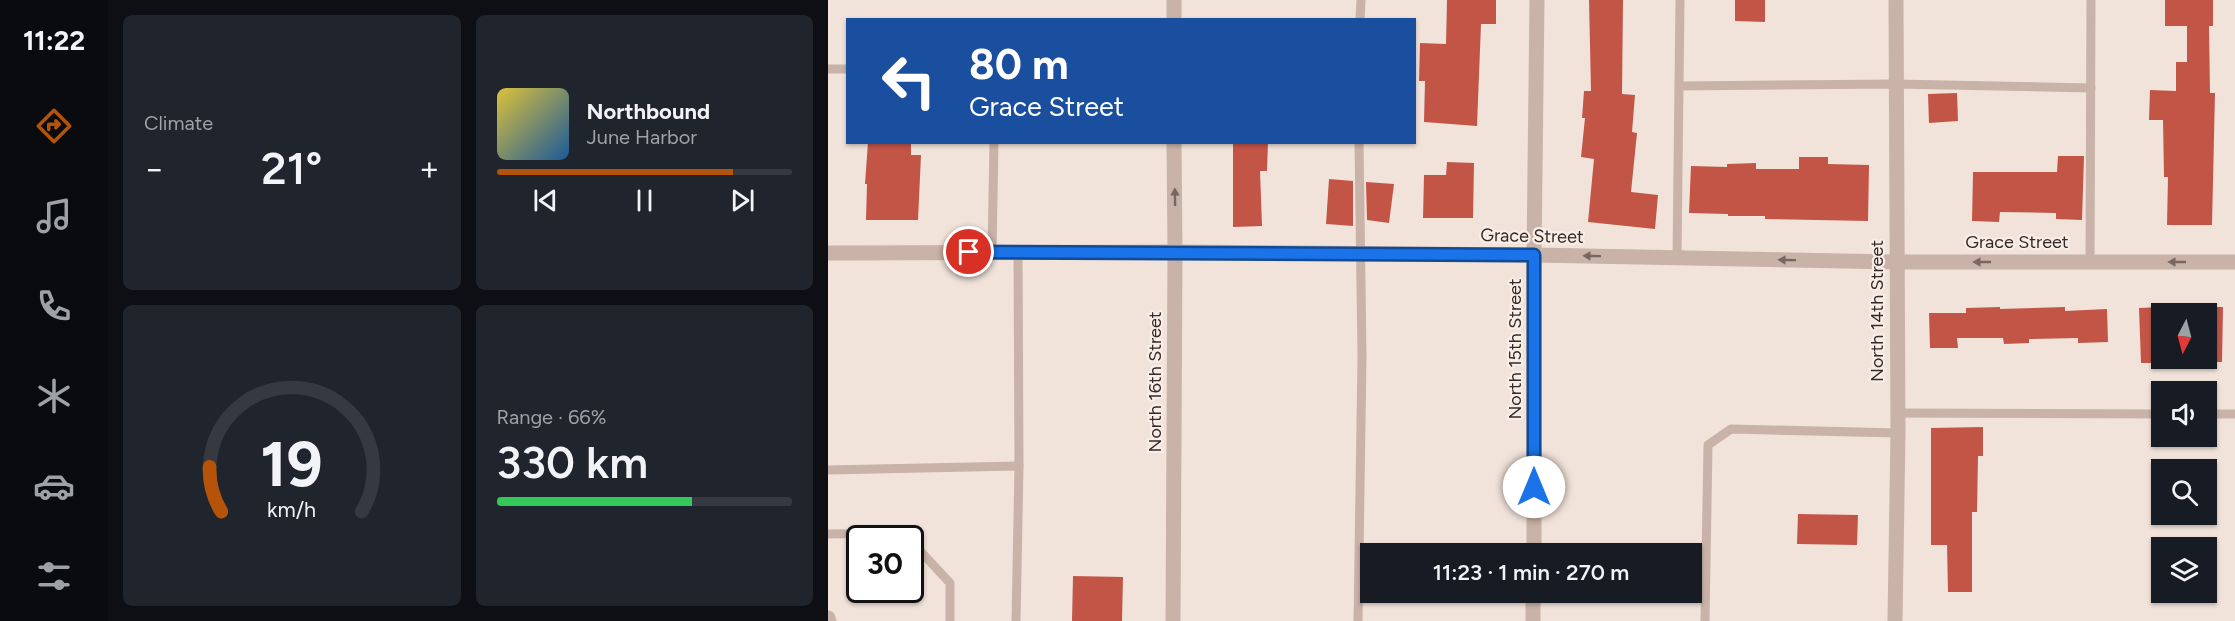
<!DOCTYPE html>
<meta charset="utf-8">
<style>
body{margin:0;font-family:Figtree,sans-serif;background:#20242c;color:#f1f3f6;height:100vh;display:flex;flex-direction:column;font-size:22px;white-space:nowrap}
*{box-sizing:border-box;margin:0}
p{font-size:20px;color:#9ea1a6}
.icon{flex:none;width:33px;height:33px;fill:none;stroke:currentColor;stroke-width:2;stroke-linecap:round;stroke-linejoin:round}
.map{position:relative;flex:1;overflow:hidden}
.side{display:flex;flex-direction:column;gap:15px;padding:15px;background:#0d0f14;width:720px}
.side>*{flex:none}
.guide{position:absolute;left:18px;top:18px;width:570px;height:126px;border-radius:0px;box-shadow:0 2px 4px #0004;background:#1a4fa0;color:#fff;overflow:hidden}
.needle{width:39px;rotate:186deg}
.buttons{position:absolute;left:1323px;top:303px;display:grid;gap:12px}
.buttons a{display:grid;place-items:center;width:66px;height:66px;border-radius:0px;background:#171b24;box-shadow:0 2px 4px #0004;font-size:30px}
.speed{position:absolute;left:18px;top:525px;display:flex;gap:12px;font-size:30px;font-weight:700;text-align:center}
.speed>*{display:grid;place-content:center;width:78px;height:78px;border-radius:50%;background:#171b24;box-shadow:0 2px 4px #0004;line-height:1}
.speed .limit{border:3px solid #111;border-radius:9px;background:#fff;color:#111}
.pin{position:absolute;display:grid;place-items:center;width:51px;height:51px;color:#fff;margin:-26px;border:3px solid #fff;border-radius:50%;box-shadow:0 2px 6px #0007}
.me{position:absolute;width:66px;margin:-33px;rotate:0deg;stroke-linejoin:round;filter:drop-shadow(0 0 4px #0008)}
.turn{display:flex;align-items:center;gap:21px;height:126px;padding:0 24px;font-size:27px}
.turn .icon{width:78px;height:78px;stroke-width:2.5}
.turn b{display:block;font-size:42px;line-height:51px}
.big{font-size:45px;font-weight:600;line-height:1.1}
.side .card{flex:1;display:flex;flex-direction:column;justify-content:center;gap:9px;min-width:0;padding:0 21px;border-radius:9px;background:#20242c}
.side .dial{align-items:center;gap:0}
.dial svg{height:156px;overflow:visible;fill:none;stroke:#363941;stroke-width:7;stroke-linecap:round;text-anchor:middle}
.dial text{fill:#f1f3f6;stroke:none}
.song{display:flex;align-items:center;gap:18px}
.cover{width:72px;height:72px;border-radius:9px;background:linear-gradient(135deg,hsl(50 70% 55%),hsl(210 70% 35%))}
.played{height:6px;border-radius:3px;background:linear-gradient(90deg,#b45309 80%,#363941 80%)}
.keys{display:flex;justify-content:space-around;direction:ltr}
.heat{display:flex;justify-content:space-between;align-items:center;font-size:33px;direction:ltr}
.charge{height:9px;border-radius:4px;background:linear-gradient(90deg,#34c759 66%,#363941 0)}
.side .tiles{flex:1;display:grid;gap:15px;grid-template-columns:repeat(2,1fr)}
.trip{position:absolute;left:532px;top:543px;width:342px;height:60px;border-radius:0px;background:#171b24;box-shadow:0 2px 4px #0004;font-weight:600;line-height:60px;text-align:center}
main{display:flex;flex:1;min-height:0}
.menu{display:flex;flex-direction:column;width:108px;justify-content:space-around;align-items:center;background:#090b0e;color:#9ea1a6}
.menu .icon{width:42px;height:42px}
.menu .selected{color:#b45309}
.menu b{font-size:27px;color:#f1f3f6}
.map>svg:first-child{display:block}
.building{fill:#c35547}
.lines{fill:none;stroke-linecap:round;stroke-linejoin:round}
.service{stroke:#c9b2a7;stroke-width:9}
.minor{stroke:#c9b2a7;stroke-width:15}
.tertiary{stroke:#c9b2a7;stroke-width:15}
.oneway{fill:#786761}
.route-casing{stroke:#114b97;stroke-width:15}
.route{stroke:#1a73e8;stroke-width:10}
.labels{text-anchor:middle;stroke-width:4.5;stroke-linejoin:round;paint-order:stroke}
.street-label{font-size:18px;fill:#352a27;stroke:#f9eee7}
</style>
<main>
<nav class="menu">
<b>11:22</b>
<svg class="icon selected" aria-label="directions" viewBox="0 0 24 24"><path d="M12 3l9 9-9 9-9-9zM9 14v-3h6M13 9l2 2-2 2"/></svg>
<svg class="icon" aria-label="music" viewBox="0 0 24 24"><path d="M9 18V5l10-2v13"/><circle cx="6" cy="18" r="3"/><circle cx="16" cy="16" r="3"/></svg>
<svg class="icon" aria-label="phone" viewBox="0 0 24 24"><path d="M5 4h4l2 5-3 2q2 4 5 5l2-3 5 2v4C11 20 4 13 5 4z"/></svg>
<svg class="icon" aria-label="climate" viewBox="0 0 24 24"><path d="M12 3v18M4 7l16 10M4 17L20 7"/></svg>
<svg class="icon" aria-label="car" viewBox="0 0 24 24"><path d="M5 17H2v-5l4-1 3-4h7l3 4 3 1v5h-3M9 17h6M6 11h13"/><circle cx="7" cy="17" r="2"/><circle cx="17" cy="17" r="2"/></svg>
<svg class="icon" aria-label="filters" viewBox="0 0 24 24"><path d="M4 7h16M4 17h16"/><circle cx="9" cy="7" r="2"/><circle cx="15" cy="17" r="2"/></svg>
</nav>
<section class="side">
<div class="tiles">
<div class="card"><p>Climate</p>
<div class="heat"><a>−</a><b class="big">21°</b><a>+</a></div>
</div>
<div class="card">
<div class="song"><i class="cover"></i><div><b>Northbound</b><p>June Harbor</p></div></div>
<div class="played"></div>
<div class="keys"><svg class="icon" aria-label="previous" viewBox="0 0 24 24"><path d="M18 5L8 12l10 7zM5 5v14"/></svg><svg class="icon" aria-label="pause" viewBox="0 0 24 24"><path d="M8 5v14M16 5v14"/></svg><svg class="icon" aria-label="next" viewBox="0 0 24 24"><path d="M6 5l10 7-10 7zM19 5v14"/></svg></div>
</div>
<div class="card dial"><svg viewBox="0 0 100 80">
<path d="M14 69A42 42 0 1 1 86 69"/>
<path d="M14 69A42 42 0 0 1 8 46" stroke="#b45309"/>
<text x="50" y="56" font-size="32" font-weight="700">19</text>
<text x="50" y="72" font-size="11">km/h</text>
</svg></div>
<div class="card"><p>Range · 66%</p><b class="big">330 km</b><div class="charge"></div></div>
</div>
</section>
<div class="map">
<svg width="1407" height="621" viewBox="0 0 1407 621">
<rect width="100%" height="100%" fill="#f1e3da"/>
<g class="building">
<path d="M 619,0 L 668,0 L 668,24 L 653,24 L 649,126 L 596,122 L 597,81 L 591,81 L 592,43 L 618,44 Z"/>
<path d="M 761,0 L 795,0 L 794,94 L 807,95 L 804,132 L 809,133 L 803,192 L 830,195 L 827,229 L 760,222 L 766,159 L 753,157 L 757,118 L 754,118 L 756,91 L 763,91 Z"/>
<path d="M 907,0 L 937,0 L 937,22 L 907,21 Z"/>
<path d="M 1337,0 L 1385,0 L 1385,26 L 1381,26 L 1382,93 L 1387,93 L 1384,225 L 1339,225 L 1340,177 L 1336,177 L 1335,120 L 1321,120 L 1322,90 L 1348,91 L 1348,62 L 1359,62 L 1359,26 L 1337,26 Z"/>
<path d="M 1129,93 L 1130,121 L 1101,123 L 1100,94 Z"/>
<path d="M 40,142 L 83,142 L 83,155 L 93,155 L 90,220 L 38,220 L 39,184 L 37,184 Z"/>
<path d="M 405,142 L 440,142 L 439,171 L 432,171 L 434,226 L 405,227 Z"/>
<path d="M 1230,156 L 1256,156 L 1254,220 L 1228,219 L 1228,213 L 1172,212 L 1171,222 L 1144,221 L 1145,172 L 1229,172 Z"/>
<path d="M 971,157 L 1000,157 L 1000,164 L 1041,165 L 1040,221 L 937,219 L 937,216 L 900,216 L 900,214 L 861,213 L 863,166 L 899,167 L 899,164 L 928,163 L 928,169 L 971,169 Z"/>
<path d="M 619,162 L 646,163 L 645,218 L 595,218 L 596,175 L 618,175 Z"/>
<path d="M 501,179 L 525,181 L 525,226 L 498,224 Z"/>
<path d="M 538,182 L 566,184 L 561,223 L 539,220 Z"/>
<path d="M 1172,307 L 1172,309 L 1237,307 L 1237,311 L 1279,309 L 1280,342 L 1250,343 L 1250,338 L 1201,339 L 1201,343 L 1176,344 L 1175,338 L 1129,338 L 1130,348 L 1102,348 L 1101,313 L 1138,313 L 1138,308 Z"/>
<path d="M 1334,307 L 1334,363 L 1313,363 L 1311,308 Z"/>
<path d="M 1378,307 L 1395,307 L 1394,362 L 1378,362 Z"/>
<path d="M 1155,427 L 1155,456 L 1150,456 L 1149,512 L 1144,512 L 1144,592 L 1120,592 L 1119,545 L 1103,545 L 1103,428 Z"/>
<path d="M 970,514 L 1030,515 L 1029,545 L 969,544 Z"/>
<path d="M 245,576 L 295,577 L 294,621 L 244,621 Z"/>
</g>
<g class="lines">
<g class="service">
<path d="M 532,20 L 533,0"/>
<path d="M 0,69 L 20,69"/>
<path d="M 852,86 L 1067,84 L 1263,88"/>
<path d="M 164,252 L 166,142"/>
<path d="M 849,258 L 852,0"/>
<path d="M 1262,262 L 1263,0"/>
<path d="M 1069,413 L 1334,414"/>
<path d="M 1378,414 L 1407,414"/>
<path d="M 0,470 L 191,466"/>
<path d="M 0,534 L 76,533 L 81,538"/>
<path d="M 82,540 L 122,583 L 122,621"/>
<path d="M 188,621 L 191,466 L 190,252"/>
<path d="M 530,621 L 534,357 L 531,142"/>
<path d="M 877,621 L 880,445 L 903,429 L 1070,433"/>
</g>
<g class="minor">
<path d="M 706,554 L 706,255 L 709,0"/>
<path d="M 705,621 L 705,592"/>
<path d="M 1067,621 L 1070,433 L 1068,0"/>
</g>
<g class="tertiary">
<path d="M 346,20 L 346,0"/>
<path d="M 0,253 L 347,252 L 706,255 L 1068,262 L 1407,262"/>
<path d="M 0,618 L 1,621"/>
<path d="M 345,621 L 347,252 L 346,142"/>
</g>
</g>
<defs><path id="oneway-solid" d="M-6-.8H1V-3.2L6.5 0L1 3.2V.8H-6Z" transform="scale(1.5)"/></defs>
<g class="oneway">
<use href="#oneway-solid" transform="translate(347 197) rotate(-91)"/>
<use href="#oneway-solid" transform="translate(764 256) rotate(-179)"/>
<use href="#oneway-solid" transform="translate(959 260) rotate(-179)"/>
<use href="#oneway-solid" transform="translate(1154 262) rotate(180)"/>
<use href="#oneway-solid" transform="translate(1349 262) rotate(-180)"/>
</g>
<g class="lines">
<g class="route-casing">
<path id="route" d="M 141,252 L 706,255 L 706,487"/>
</g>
<use href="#route" class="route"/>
</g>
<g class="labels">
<g class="street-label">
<text transform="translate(704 236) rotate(1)" y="6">Grace Street</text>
<text x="1189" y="248">Grace Street</text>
<text transform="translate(1049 311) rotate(-90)" y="6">North 14th Street</text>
<text transform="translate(687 349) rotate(-90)" y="6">North 15th Street</text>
<text transform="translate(327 382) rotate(-90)" y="6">North 16th Street</text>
</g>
</g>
</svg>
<div class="buttons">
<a><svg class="needle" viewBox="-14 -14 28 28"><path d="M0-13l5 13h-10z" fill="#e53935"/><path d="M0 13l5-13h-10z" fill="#9ea1a6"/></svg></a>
<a><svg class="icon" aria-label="sound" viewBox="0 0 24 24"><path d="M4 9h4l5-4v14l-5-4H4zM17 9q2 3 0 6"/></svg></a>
<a><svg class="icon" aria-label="search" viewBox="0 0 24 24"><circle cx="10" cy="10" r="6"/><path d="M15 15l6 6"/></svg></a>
<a><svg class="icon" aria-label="layers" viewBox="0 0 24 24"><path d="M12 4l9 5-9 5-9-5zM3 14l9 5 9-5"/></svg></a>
</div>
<div class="speed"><div class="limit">30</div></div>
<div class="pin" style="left:141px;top:252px;background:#d93025"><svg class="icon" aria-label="arrive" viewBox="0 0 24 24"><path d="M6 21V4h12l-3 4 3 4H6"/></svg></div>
<svg class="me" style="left:706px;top:487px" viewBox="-20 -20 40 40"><circle r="19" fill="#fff"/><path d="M0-13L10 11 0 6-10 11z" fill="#1a73e8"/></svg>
<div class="trip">11:23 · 1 min · 270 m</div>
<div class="guide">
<div class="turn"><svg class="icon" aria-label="left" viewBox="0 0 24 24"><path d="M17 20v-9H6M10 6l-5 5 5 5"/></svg><div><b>80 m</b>Grace Street</div></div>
</div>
</div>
</main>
